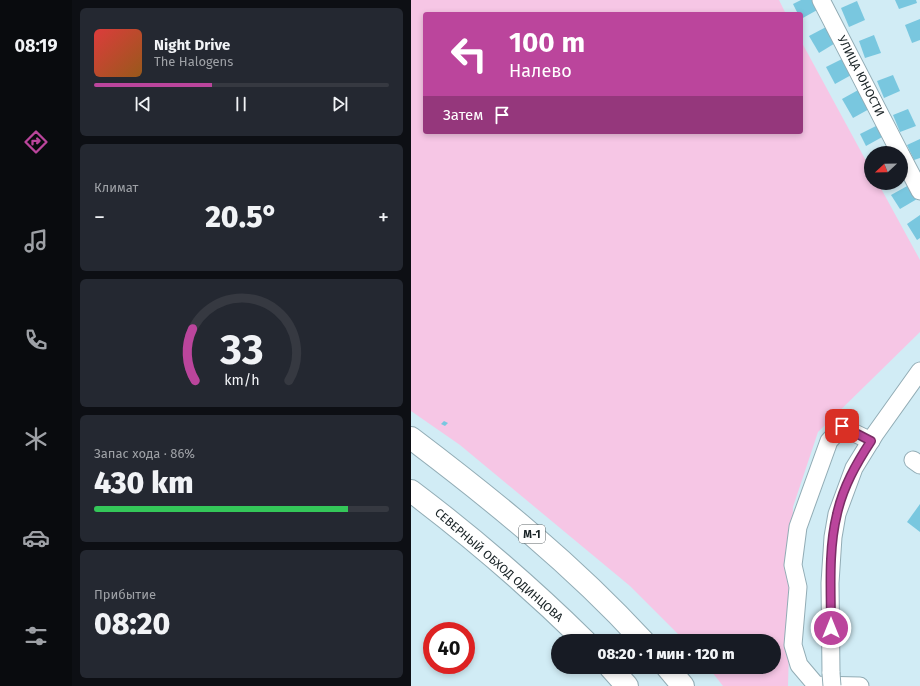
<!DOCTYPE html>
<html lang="ru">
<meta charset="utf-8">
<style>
body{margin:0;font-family:"Fira Sans",sans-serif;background:#242831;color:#f1f3f6;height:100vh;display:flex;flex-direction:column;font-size:15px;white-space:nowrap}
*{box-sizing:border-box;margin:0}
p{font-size:13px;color:#9ea1a6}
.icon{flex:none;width:22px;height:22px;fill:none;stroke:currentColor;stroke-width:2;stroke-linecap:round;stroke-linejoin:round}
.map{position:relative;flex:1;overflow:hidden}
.details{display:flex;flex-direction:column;gap:8px;padding:8px;background:#0d0f14;width:339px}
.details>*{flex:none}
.hud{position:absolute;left:12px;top:12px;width:380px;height:122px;border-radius:4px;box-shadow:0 2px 6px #0003;background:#bb459c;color:#fff;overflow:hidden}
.needle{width:26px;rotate:248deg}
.controls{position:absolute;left:453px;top:146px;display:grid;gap:8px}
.controls a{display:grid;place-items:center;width:44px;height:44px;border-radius:50%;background:#171b24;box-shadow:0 2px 6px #0003;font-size:20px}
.speed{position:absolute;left:12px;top:622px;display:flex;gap:8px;font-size:20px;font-weight:700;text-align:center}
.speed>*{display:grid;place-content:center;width:52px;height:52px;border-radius:50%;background:#171b24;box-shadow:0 2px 6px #0003;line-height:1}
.speed .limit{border:6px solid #d22;background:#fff;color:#111}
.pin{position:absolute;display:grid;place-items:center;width:34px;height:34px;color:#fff;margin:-17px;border-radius:8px;box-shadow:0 2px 6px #0006}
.me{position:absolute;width:44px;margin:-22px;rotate:0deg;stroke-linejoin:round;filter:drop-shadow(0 0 3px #0008)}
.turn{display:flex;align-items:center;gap:14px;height:84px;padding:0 20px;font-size:18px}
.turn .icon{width:52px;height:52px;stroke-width:2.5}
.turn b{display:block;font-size:28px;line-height:34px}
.then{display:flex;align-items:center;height:38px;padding:0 20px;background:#0003;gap:8px;font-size:15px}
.big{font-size:30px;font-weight:800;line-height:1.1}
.details .tile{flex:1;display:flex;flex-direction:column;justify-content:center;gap:6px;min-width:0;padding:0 14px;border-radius:6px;background:#242831}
.details .dial{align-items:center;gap:0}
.dial svg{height:104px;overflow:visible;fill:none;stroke:#363941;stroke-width:7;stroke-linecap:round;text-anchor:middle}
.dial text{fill:#f1f3f6;stroke:none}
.song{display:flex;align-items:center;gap:12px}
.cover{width:48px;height:48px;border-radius:6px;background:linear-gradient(135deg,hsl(0 70% 55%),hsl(30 70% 35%))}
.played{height:4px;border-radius:2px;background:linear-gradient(90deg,#bb459c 40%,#363941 40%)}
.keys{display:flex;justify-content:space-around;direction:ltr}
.heat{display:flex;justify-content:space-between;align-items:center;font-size:22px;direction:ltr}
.charge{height:6px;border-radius:3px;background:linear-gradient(90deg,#34c759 86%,#363941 0)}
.trip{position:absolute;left:140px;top:634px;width:230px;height:40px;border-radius:20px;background:#171b24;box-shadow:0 2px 6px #0003;font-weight:800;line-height:40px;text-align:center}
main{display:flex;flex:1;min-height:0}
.tabs{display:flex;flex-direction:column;width:72px;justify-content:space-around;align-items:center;background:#090b0e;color:#9ea1a6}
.tabs .icon{width:28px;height:28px}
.tabs .on{color:#bb459c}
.tabs b{font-size:18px;color:#f1f3f6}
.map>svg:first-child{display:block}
.green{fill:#f6c6e5}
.building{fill:#79c7df}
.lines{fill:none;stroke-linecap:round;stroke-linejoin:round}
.minor-casing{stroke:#92acb5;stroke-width:19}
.highway-casing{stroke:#92acb5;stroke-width:24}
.minor{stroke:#fff;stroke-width:17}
.highway{stroke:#fff;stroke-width:22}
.minor-bridge-casing{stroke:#92acb5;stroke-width:19;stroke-linecap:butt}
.minor-bridge{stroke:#fff;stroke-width:17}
.route-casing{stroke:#7a2d65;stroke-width:10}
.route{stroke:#bb459c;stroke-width:7}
.labels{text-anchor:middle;stroke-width:3;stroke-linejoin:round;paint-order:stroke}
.shield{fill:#fff;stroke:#5d6466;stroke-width:1}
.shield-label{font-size:11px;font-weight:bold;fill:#182225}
.street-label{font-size:12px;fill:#182225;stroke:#fff}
</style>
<main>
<nav class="tabs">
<b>08:19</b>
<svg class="icon on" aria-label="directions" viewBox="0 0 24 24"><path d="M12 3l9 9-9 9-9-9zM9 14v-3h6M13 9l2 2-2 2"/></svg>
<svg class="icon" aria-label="music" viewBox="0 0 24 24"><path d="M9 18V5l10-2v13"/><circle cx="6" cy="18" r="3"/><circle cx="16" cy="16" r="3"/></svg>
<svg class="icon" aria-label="phone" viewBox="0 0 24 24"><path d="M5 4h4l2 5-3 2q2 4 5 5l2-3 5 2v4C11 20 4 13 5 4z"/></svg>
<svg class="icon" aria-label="climate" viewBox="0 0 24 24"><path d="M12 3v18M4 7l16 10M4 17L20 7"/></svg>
<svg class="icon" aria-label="car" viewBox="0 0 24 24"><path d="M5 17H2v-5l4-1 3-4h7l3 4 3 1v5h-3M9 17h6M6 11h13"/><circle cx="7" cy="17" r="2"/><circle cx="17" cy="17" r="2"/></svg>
<svg class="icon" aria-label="filters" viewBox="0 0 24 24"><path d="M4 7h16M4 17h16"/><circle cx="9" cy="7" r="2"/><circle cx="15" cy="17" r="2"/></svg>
</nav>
<section class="details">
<div class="tile">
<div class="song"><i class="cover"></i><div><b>Night Drive</b><p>The Halogens</p></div></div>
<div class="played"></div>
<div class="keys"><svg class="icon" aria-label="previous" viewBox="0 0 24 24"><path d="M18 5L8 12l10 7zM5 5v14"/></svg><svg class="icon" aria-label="pause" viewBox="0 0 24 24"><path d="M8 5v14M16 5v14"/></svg><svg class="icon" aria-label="next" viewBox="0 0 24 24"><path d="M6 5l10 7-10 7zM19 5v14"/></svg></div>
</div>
<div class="tile"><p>Климат</p>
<div class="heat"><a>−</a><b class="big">20.5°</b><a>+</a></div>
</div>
<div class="tile dial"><svg viewBox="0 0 100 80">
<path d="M14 69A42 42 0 1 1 86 69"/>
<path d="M14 69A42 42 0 0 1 12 29" stroke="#bb459c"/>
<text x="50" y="56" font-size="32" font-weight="700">33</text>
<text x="50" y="72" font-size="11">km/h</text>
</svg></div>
<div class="tile"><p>Запас хода · 86%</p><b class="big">430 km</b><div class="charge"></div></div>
<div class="tile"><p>Прибытие</p><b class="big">08:20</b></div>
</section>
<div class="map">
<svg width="509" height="686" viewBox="0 0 509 686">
<rect width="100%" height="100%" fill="#d1ecf5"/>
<path class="green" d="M 0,0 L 368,0 L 375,14 L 14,14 L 14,132 L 390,132 L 390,41 L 460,170 L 460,183 L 467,183 L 509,260 L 509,332 L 407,432 L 382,507 L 377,686 L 312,686 L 297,667 L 363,667 L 363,641 L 274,641 L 219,586 L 49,445 L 0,411 Z"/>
<g class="building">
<path d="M 390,0 L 403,0 L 408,9 L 390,19 L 390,14 L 387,14 L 382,4 Z"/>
<path d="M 484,0 L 505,0 L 506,3 L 488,9 Z"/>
<path d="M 446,1 L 454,20 L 438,27 L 430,8 Z"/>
<path d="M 509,19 L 509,40 L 501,43 L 494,25 Z"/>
<path d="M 417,26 L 426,42 L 408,53 L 398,36 Z"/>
<path d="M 463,35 L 470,53 L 454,58 L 448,41 Z"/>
<path d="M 433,58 L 442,74 L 424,84 L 415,67 Z"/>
<path d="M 482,75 L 489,91 L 473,98 L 466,81 Z"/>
<path d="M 449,89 L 460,108 L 442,118 L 431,99 Z"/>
<path d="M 497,109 L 505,126 L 489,132 L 482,115 Z"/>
<path d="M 467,125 L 473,136 L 455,146 L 449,134 Z"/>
<path d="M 509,139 L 509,158 L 503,160 L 496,145 Z"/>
<path d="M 498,185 L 506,199 L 489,209 L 480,195 Z"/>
<path d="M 509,215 L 509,238 L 506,240 L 496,224 Z"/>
<path d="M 33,421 L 37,423 L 34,426 L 30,424 Z"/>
<path d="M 509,504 L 509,532 L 496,522 Z"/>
</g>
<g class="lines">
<g class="minor-casing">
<g id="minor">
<path d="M 410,0 L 489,153"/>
<path d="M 490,155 L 509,191"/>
<path d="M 502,460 L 509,465"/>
<path d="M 420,673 L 419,583 L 422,537 L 426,514 L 443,468 L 464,434 L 509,371"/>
<path d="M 449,686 L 405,685 L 388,665 L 382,645 L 387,587 L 382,565 L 387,527 L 418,441 L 431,427 L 460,441"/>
</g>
</g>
<g class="highway-casing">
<g id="highway">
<path d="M 0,438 C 82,500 162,565 232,641"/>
<path d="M 0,491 C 61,537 119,587 174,641"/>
<path d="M 199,667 L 216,686"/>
<path d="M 256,667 L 272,686"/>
</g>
</g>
<use href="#minor" class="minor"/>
<use href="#highway" class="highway"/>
<g class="minor-bridge-casing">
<path id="minor-bridge" d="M 420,673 L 421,686"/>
</g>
<use href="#minor-bridge" class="minor-bridge"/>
</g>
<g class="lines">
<g class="route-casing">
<path id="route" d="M 420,628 C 420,591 417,550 426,514 C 432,487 445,464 460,441 L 431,426"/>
</g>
<use href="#route" class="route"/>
</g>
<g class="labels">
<rect class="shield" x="108" y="525" width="26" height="18" rx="3"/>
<g class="shield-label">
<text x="121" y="538">М-1</text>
</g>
<g class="street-label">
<text transform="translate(450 76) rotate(63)" y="4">УЛИЦА ЮНОСТИ</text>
<text transform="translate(88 565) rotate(41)" y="4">СЕВЕРНЫЙ ОБХОД ОДИНЦОВА</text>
</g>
</g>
</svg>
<div class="controls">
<a><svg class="needle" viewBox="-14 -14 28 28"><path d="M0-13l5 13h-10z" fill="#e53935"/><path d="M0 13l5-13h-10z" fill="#9ea1a6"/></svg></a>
</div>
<div class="speed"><div class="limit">40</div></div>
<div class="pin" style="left:431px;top:426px;background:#d93025"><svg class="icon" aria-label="arrive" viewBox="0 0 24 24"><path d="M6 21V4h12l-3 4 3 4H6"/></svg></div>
<svg class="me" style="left:420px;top:628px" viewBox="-20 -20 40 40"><circle r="17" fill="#bb459c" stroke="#fff" stroke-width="3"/><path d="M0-11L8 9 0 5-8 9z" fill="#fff"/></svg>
<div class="trip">08:20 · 1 мин · 120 m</div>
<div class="hud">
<div class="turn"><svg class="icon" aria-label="left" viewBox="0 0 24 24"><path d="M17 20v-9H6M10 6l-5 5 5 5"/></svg><div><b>100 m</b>Налево</div></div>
<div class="then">Затем<svg class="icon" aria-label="arrive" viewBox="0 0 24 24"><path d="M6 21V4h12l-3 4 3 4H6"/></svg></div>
</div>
</div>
</main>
